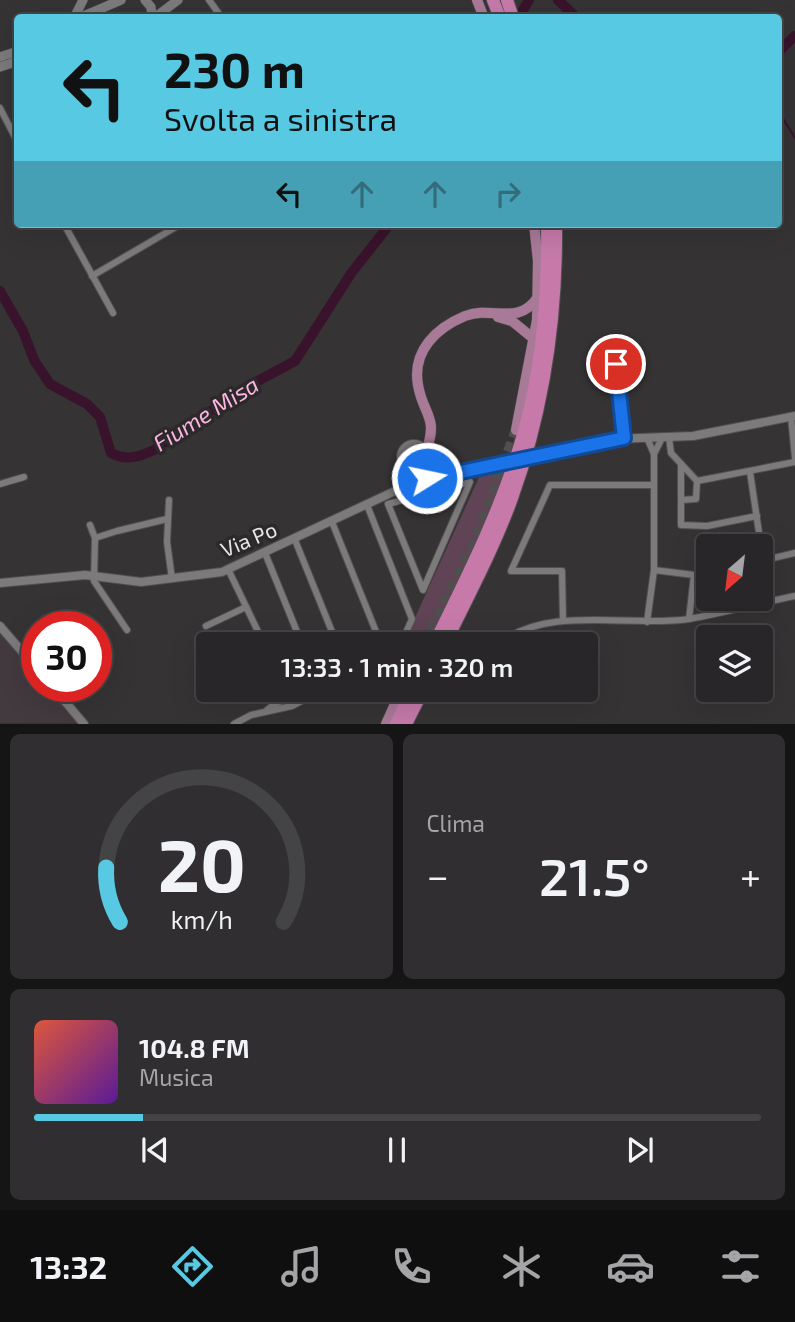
<!DOCTYPE html>
<html lang="it">
<meta charset="utf-8">
<style>
body{margin:0;font-family:"Exo 2",sans-serif;background:#302e30;color:#f1f3f6;height:100vh;display:flex;flex-direction:column;font-size:26px;white-space:nowrap}
*{box-sizing:border-box;margin:0}
p{font-size:23px;color:#a5a5a8}
.icon{flex:none;width:38px;height:38px;fill:none;stroke:currentColor;stroke-width:2;stroke-linecap:round;stroke-linejoin:round}
.map{position:relative;height:724px;overflow:hidden}
.details{display:flex;flex-direction:column;gap:10px;padding:10px;background:#161516;flex:1}
.details>*{flex:none}
.banner{position:absolute;left:14px;top:14px;width:768px;height:214px;border-radius:7px;box-shadow:0 7px 28px #0002,0 0 0 2px #444345;background:#58c9e3;color:#111;overflow:hidden}
.needle{width:46px;rotate:208deg}
.buttons{position:absolute;left:696px;top:534px;display:grid;gap:14px}
.buttons a{display:grid;place-items:center;width:77px;height:77px;border-radius:7px;background:#282628;box-shadow:0 7px 28px #0002,0 0 0 2px #444345;font-size:35px}
.speed{position:absolute;left:21px;top:611px;display:flex;gap:14px;font-size:35px;font-weight:700;text-align:center}
.speed>*{display:grid;place-content:center;width:91px;height:91px;border-radius:50%;background:#282628;box-shadow:0 7px 28px #0002,0 0 0 2px #444345;line-height:1}
.speed .limit{border:10px solid #d22;background:#fff;color:#111}
.pin{position:absolute;display:grid;place-items:center;width:60px;height:60px;color:#fff;margin:-30px;border:4px solid #fff;border-radius:50%;box-shadow:0 2px 7px #0007}
.me{position:absolute;width:77px;margin:-38px;rotate:80deg;stroke-linejoin:round;filter:drop-shadow(0 0 5px #0008)}
.turn{display:flex;align-items:center;gap:24px;height:147px;padding:0 35px;font-size:32px}
.turn .icon{width:91px;height:91px;stroke-width:2.5}
.turn b{display:block;font-size:49px;line-height:60px}
.lanes{display:flex;align-items:center;height:66px;padding:0 35px;background:#0003;justify-content:center;gap:35px;direction:ltr}
.lanes .off{opacity:.35}
.big{font-size:52px;font-weight:600;line-height:1.1}
.details .card{flex:1;display:flex;flex-direction:column;justify-content:center;gap:10px;min-width:0;padding:0 24px;border-radius:10px;background:#302e30}
.details .dial{align-items:center;gap:0}
.dial svg{height:182px;overflow:visible;fill:none;stroke:#444345;stroke-width:7;stroke-linecap:round;text-anchor:middle}
.dial text{fill:#f1f3f6;stroke:none}
.song{display:flex;align-items:center;gap:21px}
.cover{width:84px;height:84px;border-radius:10px;background:linear-gradient(135deg,hsl(10 70% 55%),hsl(270 70% 35%))}
.played{height:7px;border-radius:4px;background:linear-gradient(90deg,#58c9e3 15%,#444345 15%)}
.keys{display:flex;justify-content:space-around;direction:ltr}
.heat{display:flex;justify-content:space-between;align-items:center;font-size:38px;direction:ltr}
.details .tiles{flex:1;display:grid;gap:10px;grid-template-columns:1fr 1fr}
.card:last-child{grid-column:span 2}
.trip{position:absolute;left:196px;top:632px;width:402px;height:70px;border-radius:7px;background:#282628;box-shadow:0 7px 28px #0002,0 0 0 2px #444345;font-weight:600;line-height:70px;text-align:center}
.tab-bar{display:flex;height:112px;justify-content:space-around;align-items:center;background:#100f10;color:#a5a5a8}
.tab-bar .icon{width:49px;height:49px}
.tab-bar .active{color:#58c9e3}
.tab-bar b{font-size:32px;color:#f1f3f6}
.map>svg:first-child{display:block}
.built{fill:#433a3f}
.green{fill:#604354}
.lines{fill:none;stroke-linecap:round;stroke-linejoin:round}
.stream{stroke:#39132c;stroke-width:2}
.river{stroke:#39132c;stroke-width:10}
.primary-tunnel{stroke:#514e50;stroke-width:10;stroke-dasharray:10 5;stroke-linecap:butt}
.minor-casing{stroke:#525051;stroke-width:8}
.tertiary-casing{stroke:#525051;stroke-width:10}
.secondary-casing{stroke:#525051;stroke-width:10}
.primary-casing{stroke:#525051;stroke-width:11}
.motorway-casing{stroke:#525051;stroke-width:14}
.minor{stroke:#7d7a7c;stroke-width:6}
.tertiary{stroke:#7d7a7c;stroke-width:8}
.secondary{stroke:#7d7a7c;stroke-width:9}
.primary{stroke:#a97a98;stroke-width:10}
.motorway{stroke:#c77aaa;stroke-width:12}
.tertiary-bridge-casing{stroke:#525051;stroke-width:10;stroke-linecap:butt}
.tertiary-bridge{stroke:#7d7a7c;stroke-width:8}
.route-casing{stroke:#114b97;stroke-width:18}
.route{stroke:#1a73e8;stroke-width:12}
.labels{text-anchor:middle;stroke-width:7;stroke-linejoin:round;paint-order:stroke}
.street-label{font-size:21px;fill:#e8e7e8;stroke:#2c292b}
.water-label{font-size:23px;font-style:italic;fill:#fdb5e1;stroke:#2c292b}
</style>
<div class="map">
<svg width="795" height="724" viewBox="0 0 795 724">
<rect width="100%" height="100%" fill="#363335"/>
<path class="built" d="M 0,632 L 37,675 L 37,686 L 47,686 L 79,723 L 0,723 Z"/>
<path class="green" d="M 506,471 L 487,522 L 430,644 L 403,644 L 480,475 Z"/>
<g class="lines">
<path class="stream" d="M 779,112 L 795,138"/>
<g class="river">
<path d="M 558,0 L 577,18"/>
<path d="M 518,18 L 529,0"/>
<path d="M 779,51 L 795,36"/>
<path d="M 0,291 L 23,331 L 34,360 L 50,384 L 87,404 L 100,417 L 111,453 C 126,461 139,457 154,450 L 241,390 L 295,361 L 352,272 L 390,224"/>
</g>
<path class="primary-tunnel" d="M 424,644 L 477,536 L 516,430"/>
<g class="minor-casing">
<g id="minor">
<path d="M 209,0 L 222,18"/>
<path d="M 0,108 L 18,143"/>
<path d="M 64,224 L 113,313"/>
<path d="M 92,276 L 181,224"/>
<path d="M 616,364 L 624,438"/>
<path d="M 791,417 L 795,458"/>
<path d="M 647,438 L 654,454 L 662,438"/>
<path d="M 669,438 L 671,453 L 697,481"/>
<path d="M 681,464 L 681,525 L 707,526 L 757,516"/>
<path d="M 750,472 L 761,546"/>
<path d="M 697,481 L 795,462"/>
<path d="M 405,482 L 409,489 L 420,494 L 429,474"/>
<path d="M 470,482 L 423,590 L 388,504 Z"/>
<path d="M 0,484 L 24,477"/>
<path d="M 169,500 L 167,542 L 172,579"/>
<path d="M 681,500 L 696,499 L 697,481"/>
<path d="M 367,505 L 412,619 L 401,644"/>
<path d="M 332,522 L 381,644"/>
<path d="M 90,525 L 95,538 L 94,581 L 127,630"/>
<path d="M 95,538 L 117,531 L 167,519"/>
<path d="M 295,540 L 337,644"/>
<path d="M 265,553 L 302,644"/>
<path d="M 761,561 L 795,553"/>
<path d="M 228,569 L 264,644"/>
<path d="M 654,570 L 694,575 L 709,572"/>
<path d="M 689,619 L 694,575"/>
<path d="M 563,621 L 562,571 L 511,571 L 550,485 L 654,485"/>
<path d="M 647,622 L 654,570 L 654,454"/>
<path d="M 206,626 L 246,607"/>
<path d="M 498,644 C 550,604 628,628 689,619 C 724,613 760,603 795,596"/>
<path d="M 202,675 L 208,672"/>
<path d="M 285,690 L 290,701"/>
<path d="M 267,710 C 284,695 306,695 327,690"/>
<path d="M 234,724 L 251,715 L 292,706 L 321,691"/>
</g>
</g>
<g class="tertiary-casing">
<g id="tertiary">
<circle cx="414" cy="457" r="13"/>
<path d="M 549,453 L 613,439 L 693,436 L 795,416"/>
<path d="M 421,468 C 439,480 458,472 478,468"/>
<path d="M 0,583 L 85,575 L 141,582 L 222,572 L 395,491 L 414,470"/>
<path d="M 0,626 L 37,669"/>
<path d="M 52,686 L 84,724"/>
</g>
</g>
<g class="secondary-casing">
<g id="secondary">
<path d="M 145,0 L 151,7 L 152,18"/>
<path d="M 74,18 L 83,0"/>
<path d="M 79,18 L 121,0"/>
<path d="M 154,18 L 178,0"/>
<path d="M 0,57 L 18,51"/>
<path d="M 0,67 L 18,61"/>
</g>
</g>
<g class="primary-casing">
<g id="primary">
<path d="M 477,0 L 484,18"/>
<path d="M 498,317 L 512,321 L 534,339"/>
<path d="M 516,430 L 537,320 L 538,261 L 534,224"/>
<path d="M 426,451 C 439,417 423,415 418,385 C 412,351 436,328 465,316 C 492,305 518,327 538,297"/>
<path d="M 386,724 L 399,695"/>
</g>
</g>
<g class="motorway-casing">
<g id="motorway">
<path d="M 493,0 L 500,18"/>
<path d="M 507,0 L 513,18"/>
<path d="M 434,644 C 468,575 503,506 524,431 C 543,364 548,294 547,224"/>
<path d="M 445,644 C 468,596 494,548 512,498 C 544,409 557,318 556,224"/>
<path d="M 396,724 L 412,690"/>
<path d="M 406,724 L 423,690"/>
</g>
</g>
<use href="#minor" class="minor"/>
<use href="#tertiary" class="tertiary"/>
<use href="#secondary" class="secondary"/>
<use href="#primary" class="primary"/>
<use href="#motorway" class="motorway"/>
<g class="tertiary-bridge-casing">
<path id="tertiary-bridge" d="M 478,468 L 549,453"/>
</g>
<use href="#tertiary-bridge" class="tertiary-bridge"/>
</g>
<g class="lines">
<g class="route-casing">
<path id="route" d="M 427,478 L 429,474 L 451,474 L 624,438 L 616,364"/>
</g>
<use href="#route" class="route"/>
</g>
<g class="labels">
<g class="street-label">
<text transform="translate(249 540) rotate(-23)" y="7">Via Po</text>
</g>
<g class="water-label">
<text transform="translate(206 414) rotate(-32)" y="8">Fiume Misa</text>
</g>
</g>
</svg>
<div class="buttons">
<a><svg class="needle" viewBox="-14 -14 28 28"><path d="M0-13l5 13h-10z" fill="#e53935"/><path d="M0 13l5-13h-10z" fill="#a5a5a8"/></svg></a>
<a><svg class="icon" aria-label="layers" viewBox="0 0 24 24"><path d="M12 4l9 5-9 5-9-5zM3 14l9 5 9-5"/></svg></a>
</div>
<div class="speed"><div class="limit">30</div></div>
<div class="pin" style="left:616px;top:364px;background:#d93025"><svg class="icon" aria-label="arrive" viewBox="0 0 24 24"><path d="M6 21V4h12l-3 4 3 4H6"/></svg></div>
<svg class="me" style="left:427px;top:478px" viewBox="-20 -20 40 40"><circle r="17" fill="#1a73e8" stroke="#fff" stroke-width="3"/><path d="M0-11L8 9 0 5-8 9z" fill="#fff"/></svg>
<div class="trip">13:33 · 1 min · 320 m</div>
<div class="banner">
<div class="turn"><svg class="icon" aria-label="left" viewBox="0 0 24 24"><path d="M17 20v-9H6M10 6l-5 5 5 5"/></svg><div><b>230 m</b>Svolta a sinistra</div></div>
<div class="lanes"><svg class="icon" aria-label="left" viewBox="0 0 24 24"><path d="M17 20v-9H6M10 6l-5 5 5 5"/></svg><svg class="icon off" aria-label="ahead" viewBox="0 0 24 24"><path d="M12 20V5M6 11l6-6 6 6"/></svg><svg class="icon off" aria-label="ahead" viewBox="0 0 24 24"><path d="M12 20V5M6 11l6-6 6 6"/></svg><svg class="icon off" aria-label="right" viewBox="0 0 24 24"><path d="M7 20v-9h11M14 6l5 5-5 5"/></svg></div>
</div>
</div>
<section class="details">
<div class="tiles">
<div class="card dial"><svg viewBox="0 0 100 80">
<path d="M14 69A42 42 0 1 1 86 69"/>
<path d="M14 69A42 42 0 0 1 8 45" stroke="#58c9e3"/>
<text x="50" y="56" font-size="32" font-weight="700">20</text>
<text x="50" y="72" font-size="11">km/h</text>
</svg></div>
<div class="card"><p>Clima</p>
<div class="heat"><a>−</a><b class="big">21.5°</b><a>+</a></div>
</div>
<div class="card">
<div class="song"><i class="cover"></i><div><b>104.8 FM</b><p>Musica</p></div></div>
<div class="played"></div>
<div class="keys"><svg class="icon" aria-label="previous" viewBox="0 0 24 24"><path d="M18 5L8 12l10 7zM5 5v14"/></svg><svg class="icon" aria-label="pause" viewBox="0 0 24 24"><path d="M8 5v14M16 5v14"/></svg><svg class="icon" aria-label="next" viewBox="0 0 24 24"><path d="M6 5l10 7-10 7zM19 5v14"/></svg></div>
</div>
</div>
</section>
<nav class="tab-bar">
<b>13:32</b>
<svg class="icon active" aria-label="directions" viewBox="0 0 24 24"><path d="M12 3l9 9-9 9-9-9zM9 14v-3h6M13 9l2 2-2 2"/></svg>
<svg class="icon" aria-label="music" viewBox="0 0 24 24"><path d="M9 18V5l10-2v13"/><circle cx="6" cy="18" r="3"/><circle cx="16" cy="16" r="3"/></svg>
<svg class="icon" aria-label="phone" viewBox="0 0 24 24"><path d="M5 4h4l2 5-3 2q2 4 5 5l2-3 5 2v4C11 20 4 13 5 4z"/></svg>
<svg class="icon" aria-label="climate" viewBox="0 0 24 24"><path d="M12 3v18M4 7l16 10M4 17L20 7"/></svg>
<svg class="icon" aria-label="car" viewBox="0 0 24 24"><path d="M5 17H2v-5l4-1 3-4h7l3 4 3 1v5h-3M9 17h6M6 11h13"/><circle cx="7" cy="17" r="2"/><circle cx="17" cy="17" r="2"/></svg>
<svg class="icon" aria-label="filters" viewBox="0 0 24 24"><path d="M4 7h16M4 17h16"/><circle cx="9" cy="7" r="2"/><circle cx="15" cy="17" r="2"/></svg>
</nav>
